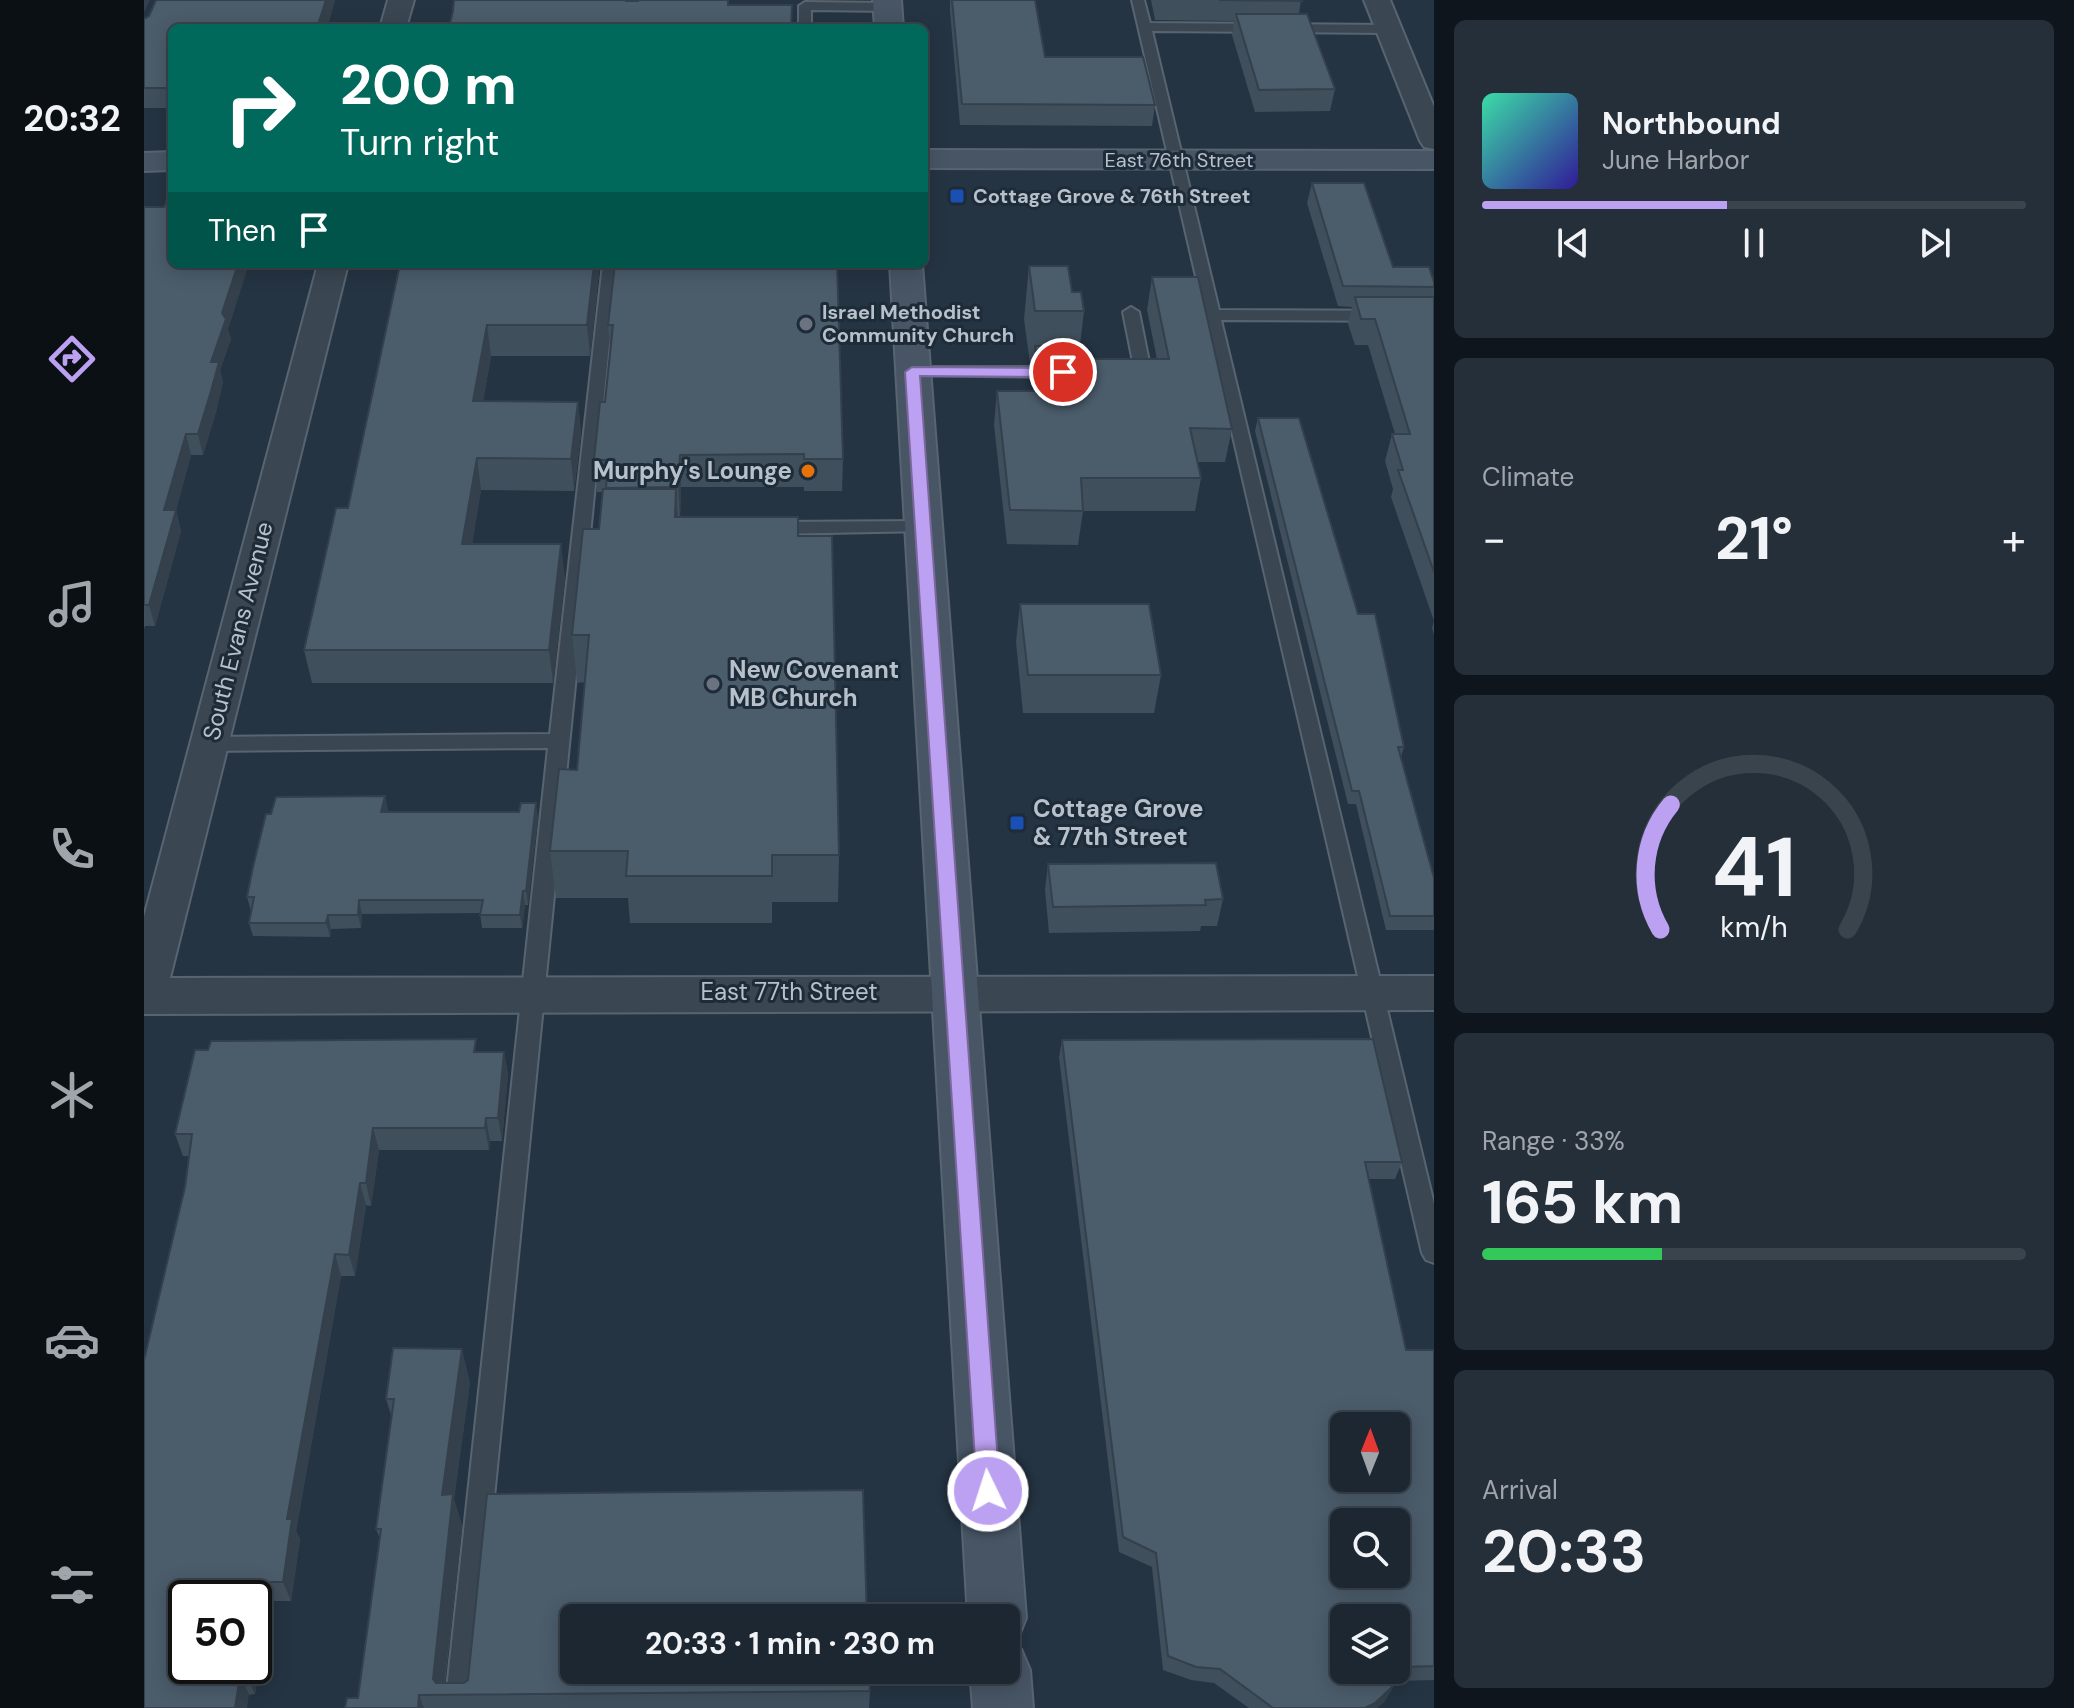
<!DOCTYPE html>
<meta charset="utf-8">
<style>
body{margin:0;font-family:"DM Sans",sans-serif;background:#252f3a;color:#f1f3f6;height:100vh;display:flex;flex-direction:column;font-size:30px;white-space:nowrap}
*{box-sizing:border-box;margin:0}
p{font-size:26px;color:#a0a5ac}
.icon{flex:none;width:44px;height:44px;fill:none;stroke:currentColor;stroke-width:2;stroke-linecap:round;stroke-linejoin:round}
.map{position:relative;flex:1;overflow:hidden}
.drawer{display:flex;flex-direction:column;gap:20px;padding:20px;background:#0f151c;width:640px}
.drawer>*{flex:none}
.top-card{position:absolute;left:24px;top:24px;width:760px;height:244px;border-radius:12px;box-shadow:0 4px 20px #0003,0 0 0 2px #3a444d;background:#00695c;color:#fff;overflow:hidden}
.needle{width:52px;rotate:1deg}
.controls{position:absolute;left:1186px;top:1412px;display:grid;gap:16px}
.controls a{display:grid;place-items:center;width:80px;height:80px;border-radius:12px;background:#1c2732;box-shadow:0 4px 20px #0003,0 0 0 2px #3a444d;font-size:40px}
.speed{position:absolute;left:24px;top:1580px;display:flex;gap:16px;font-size:40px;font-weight:700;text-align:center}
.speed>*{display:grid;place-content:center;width:104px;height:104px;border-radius:50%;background:#1c2732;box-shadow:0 4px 20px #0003,0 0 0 2px #3a444d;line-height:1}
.speed .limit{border:4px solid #111;border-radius:12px;background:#fff;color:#111}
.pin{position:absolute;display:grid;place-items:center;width:68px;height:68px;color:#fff;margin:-34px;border:4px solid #fff;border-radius:50%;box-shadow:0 2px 8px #0007}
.me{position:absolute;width:88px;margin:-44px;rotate:356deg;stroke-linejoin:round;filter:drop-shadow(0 0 6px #0008)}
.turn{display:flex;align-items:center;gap:28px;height:168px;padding:0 40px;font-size:36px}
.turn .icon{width:104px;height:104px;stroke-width:2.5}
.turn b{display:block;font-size:56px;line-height:68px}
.then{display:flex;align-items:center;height:76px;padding:0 40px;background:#0003;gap:16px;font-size:30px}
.big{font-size:60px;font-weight:700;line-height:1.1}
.drawer .tile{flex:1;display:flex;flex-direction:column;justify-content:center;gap:12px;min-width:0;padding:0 28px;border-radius:12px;background:#252f3a}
.drawer .dial{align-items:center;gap:0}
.dial svg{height:208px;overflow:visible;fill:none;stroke:#3a444d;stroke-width:7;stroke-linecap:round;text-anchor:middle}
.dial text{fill:#f1f3f6;stroke:none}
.song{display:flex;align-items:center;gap:24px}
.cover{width:96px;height:96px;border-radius:12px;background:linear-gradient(135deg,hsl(160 70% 55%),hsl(250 70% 35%))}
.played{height:8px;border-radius:4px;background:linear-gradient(90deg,#bca0f2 45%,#3a444d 45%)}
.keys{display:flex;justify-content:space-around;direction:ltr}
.heat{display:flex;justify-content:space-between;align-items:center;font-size:44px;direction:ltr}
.charge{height:12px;border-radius:6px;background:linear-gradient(90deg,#34c759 33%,#3a444d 0)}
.trip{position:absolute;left:416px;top:1604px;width:460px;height:80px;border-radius:12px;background:#1c2732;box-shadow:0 4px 20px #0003,0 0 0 2px #3a444d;font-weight:700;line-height:80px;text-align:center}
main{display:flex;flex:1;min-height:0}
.tabs{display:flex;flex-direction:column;width:144px;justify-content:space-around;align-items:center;background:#0b1014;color:#a0a5ac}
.tabs .icon{width:56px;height:56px}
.tabs .on{color:#bca0f2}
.tabs b{font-size:36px;color:#f1f3f6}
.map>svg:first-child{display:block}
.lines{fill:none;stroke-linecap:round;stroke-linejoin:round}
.lane-casing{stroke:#586470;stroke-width:4}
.street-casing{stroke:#586470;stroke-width:4}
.secondary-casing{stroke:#586470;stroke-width:4}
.lane{fill:#3a4652;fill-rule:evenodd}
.street{fill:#3a4652;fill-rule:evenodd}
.secondary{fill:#475565;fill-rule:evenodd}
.wall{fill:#404f5c}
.shaded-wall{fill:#34404b}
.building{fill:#4b5c6b;stroke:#34404b;stroke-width:2;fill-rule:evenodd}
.route{fill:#bca0f2;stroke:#7a689d;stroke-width:2}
.transit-dot{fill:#1a4fb4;stroke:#1e2b38;stroke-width:3}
.worship-dot{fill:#6b7280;stroke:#1e2b38;stroke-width:3}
.food-dot{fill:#e8710a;stroke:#1e2b38;stroke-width:3}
.labels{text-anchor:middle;stroke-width:6;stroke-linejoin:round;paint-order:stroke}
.far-street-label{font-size:20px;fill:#b7c1cc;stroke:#1e2b38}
.far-poi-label{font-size:20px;font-weight:bold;fill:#b7c1cc;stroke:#1e2b38;text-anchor:start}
.poi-label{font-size:24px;font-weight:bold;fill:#b7c1cc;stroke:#1e2b38;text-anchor:start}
.street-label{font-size:24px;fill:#b7c1cc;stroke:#1e2b38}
</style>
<main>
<nav class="tabs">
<b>20:32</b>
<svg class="icon on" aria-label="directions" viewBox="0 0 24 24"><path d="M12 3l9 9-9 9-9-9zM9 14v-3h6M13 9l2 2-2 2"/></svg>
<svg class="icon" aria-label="music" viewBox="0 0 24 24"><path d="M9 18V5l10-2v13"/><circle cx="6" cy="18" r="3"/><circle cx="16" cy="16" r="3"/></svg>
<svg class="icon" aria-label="phone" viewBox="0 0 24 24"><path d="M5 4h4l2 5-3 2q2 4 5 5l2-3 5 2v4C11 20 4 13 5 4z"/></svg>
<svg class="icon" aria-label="climate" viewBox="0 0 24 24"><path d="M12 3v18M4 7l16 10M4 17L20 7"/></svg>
<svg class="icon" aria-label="car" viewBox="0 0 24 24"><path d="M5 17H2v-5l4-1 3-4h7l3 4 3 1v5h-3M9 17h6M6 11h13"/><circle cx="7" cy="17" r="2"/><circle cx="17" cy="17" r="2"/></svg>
<svg class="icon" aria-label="filters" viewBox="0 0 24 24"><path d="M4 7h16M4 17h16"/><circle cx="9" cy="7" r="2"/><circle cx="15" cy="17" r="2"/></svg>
</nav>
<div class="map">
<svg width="1290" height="1708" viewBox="0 0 1290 1708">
<rect width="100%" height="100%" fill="#253443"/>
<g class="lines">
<g class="lane-casing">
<g id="lane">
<path d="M 486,0 L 498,0 L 496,28 L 484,28 Z"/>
<path d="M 988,0 L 1000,0 L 1006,23 L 1244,25 L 1250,29 L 1244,33 L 1008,31 L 1075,310 L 1290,311 L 1290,321 L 1077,320 L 1290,1204 L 1290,1263 L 1282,1260 L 1278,1253 Z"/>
<path d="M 661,2 L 744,3 L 750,7 L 744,11 L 667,10 L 667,28 L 655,28 L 655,6 Z"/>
<path d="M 459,264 L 473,264 L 329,1708 L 301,1708 L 404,748 L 65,751 L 55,744 L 65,737 L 406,734 Z"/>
<path d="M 987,307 L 995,312 L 1007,372 L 999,377 L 982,375 L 980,372 L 990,367 L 979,312 Z"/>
<path d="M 768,367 L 916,367 L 924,372 L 916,377 L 762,375 L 760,372 Z"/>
<path d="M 779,521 L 788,527 L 785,531 L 629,534 L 620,528 L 629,522 Z"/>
</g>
</g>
<g class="street-casing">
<g id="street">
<path d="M 244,0 L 270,0 L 262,28 L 236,28 Z"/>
<path d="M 1220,0 L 1246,0 L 1290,107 L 1290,149 L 1280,147 L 1276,141 Z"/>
<path d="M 174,264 L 204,264 L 26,978 L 1290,976 L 1290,1010 L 0,1014 L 0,917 Z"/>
</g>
</g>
<g class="secondary-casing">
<g id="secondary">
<path d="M 729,0 L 757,0 L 759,28 L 731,28 Z"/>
<path d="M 780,150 L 1290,151 L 1290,169 L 780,168 Z"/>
<path d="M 28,152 L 28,170 L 0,171 L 0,153 Z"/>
<path d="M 746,264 L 778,264 L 882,1618 L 874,1638 L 862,1643 L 877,1649 L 886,1670 L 889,1708 L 829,1708 L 826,1670 L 862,1670 L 862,1618 L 824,1618 Z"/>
</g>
</g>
<use href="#lane" class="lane"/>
<use href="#street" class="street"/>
<use href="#secondary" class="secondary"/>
</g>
<g class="wall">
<path d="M 191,0 L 183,28 L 28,28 L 28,130 L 24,114 L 27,108 L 0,108 L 0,19 Z"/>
<path d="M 806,0 L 891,0 L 901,57 L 1011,105 L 1008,126 L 816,125 L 806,11 Z"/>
<path d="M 1007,0 L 1157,0 L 1155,14 L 1191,89 L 1186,111 L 1111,112 L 1088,35 L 1090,21 L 1011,20 Z"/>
<path d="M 1168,183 L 1249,267 L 1290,282 L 1290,635 L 1288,628 L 1290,621 L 1247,497 L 1249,489 L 1241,461 L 1248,434 L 1251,434 L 1224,345 L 1211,345 L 1204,324 L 1208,307 L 1194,306 L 1163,203 Z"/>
<path d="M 0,207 L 84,330 L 87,339 L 76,370 L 79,382 L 72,412 L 59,455 L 47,455 L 32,510 L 37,531 L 11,626 L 1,626 L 0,629 Z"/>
<path d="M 256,264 L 456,264 L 446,356 L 347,356 L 339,401 L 434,402 L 437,434 L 430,491 L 337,490 L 328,544 L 421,577 L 409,683 L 168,683 L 160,650 L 204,508 Z"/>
<path d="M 471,264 L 699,459 L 698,491 L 660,491 L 660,487 L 537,487 L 536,517 L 654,536 L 695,855 L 694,902 L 628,902 L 628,923 L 486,923 L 484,898 L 412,898 L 406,851 L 433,770 L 441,682 L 433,683 L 428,635 L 455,529 L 459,492 L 453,492 L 450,460 L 461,402 L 466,349 L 464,325 Z"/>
<path d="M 885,266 L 928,292 L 940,311 L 936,345 L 942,359 L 1013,359 L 1003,310 L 1008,277 L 1088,429 L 1081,462 L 1053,462 L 1057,478 L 1051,511 L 939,511 L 934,545 L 863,544 L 850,425 L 853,391 L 889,391 L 888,379 L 889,364 L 886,364 L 880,319 Z"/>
<path d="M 1114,418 L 1214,614 L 1260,747 L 1257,757 L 1290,878 L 1290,930 L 1242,930 L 1212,804 L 1204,804 L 1111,431 Z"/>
<path d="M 876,604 L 1017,675 L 1010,713 L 879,713 L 872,642 Z"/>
<path d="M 241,796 L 244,812 L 394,816 L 384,905 L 381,905 L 378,928 L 338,928 L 336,913 L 218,914 L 217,928 L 187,929 L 186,937 L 109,936 L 105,923 L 108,911 L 107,911 L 103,897 L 127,814 Z"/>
<path d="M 904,864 L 1079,899 L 1073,926 L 1057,926 L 1056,931 L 905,933 L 901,890 Z"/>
<path d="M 918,1040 L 1258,1162 L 1251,1179 L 1225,1179 L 1262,1350 L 1290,1350 L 1290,1680 L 1253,1681 L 1240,1702 L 1233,1708 L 1105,1708 L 1070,1683 L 1047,1680 L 1019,1670 L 1008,1567 L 975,1552 L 915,1057 Z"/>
<path d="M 334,1052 L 360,1052 L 364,1074 L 358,1141 L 346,1141 L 345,1150 L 235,1150 L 227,1206 L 222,1205 L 211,1276 L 197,1276 L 152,1531 L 156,1539 L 147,1601 L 125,1601 L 111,1694 L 0,1708 L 41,1187 L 45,1156 L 39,1156 L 31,1134 Z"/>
<path d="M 326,1382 L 310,1499 L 318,1526 L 301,1683 L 726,1691 L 725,1708 L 201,1708 L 214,1698 L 236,1539 L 232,1529 L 248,1418 L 242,1399 Z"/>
</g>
<g class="shaded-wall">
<path d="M 0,0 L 6,0 L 0,12 Z"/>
<path d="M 182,0 L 191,0 L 183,28 L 173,28 Z"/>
<path d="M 94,264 L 105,264 L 84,330 L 87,339 L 76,370 L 79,382 L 72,412 L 59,455 L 54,434 L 67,362 L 78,313 Z"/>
<path d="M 450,264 L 456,264 L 446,356 L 443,325 Z"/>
<path d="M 343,325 L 347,356 L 333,433 L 329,401 Z"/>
<path d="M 434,402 L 437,434 L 430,491 L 427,459 Z"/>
<path d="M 42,434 L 47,455 L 32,510 L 37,531 L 11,626 L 5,605 L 20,510 Z"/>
<path d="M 536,455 L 537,487 L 536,519 L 534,487 Z"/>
<path d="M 333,458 L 337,490 L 323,577 L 318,544 Z"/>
<path d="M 532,489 L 535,537 L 531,517 Z"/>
<path d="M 417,544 L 421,577 L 409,683 L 405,650 Z"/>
<path d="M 241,796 L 244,810 L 240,825 L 237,812 Z"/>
<path d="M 392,803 L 394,816 L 384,905 L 382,891 Z"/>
<path d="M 379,891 L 381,905 L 378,928 L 376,915 Z"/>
<path d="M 215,900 L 218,914 L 217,928 L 214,915 Z"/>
<path d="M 184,915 L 187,929 L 186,937 L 182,923 Z"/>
<path d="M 360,1052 L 364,1074 L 358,1141 L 354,1118 Z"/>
<path d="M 342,1118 L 346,1141 L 345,1150 L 341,1128 Z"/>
<path d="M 229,1128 L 235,1150 L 227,1206 L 222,1183 Z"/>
<path d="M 216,1183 L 222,1205 L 211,1276 L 205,1255 Z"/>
<path d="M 191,1254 L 197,1276 L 152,1531 L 156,1539 L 147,1601 L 139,1582 L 143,1519 Z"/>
<path d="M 318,1349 L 326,1382 L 310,1499 L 318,1526 L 299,1695 L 289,1679 L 298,1495 Z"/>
<path d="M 116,1582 L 125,1601 L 111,1694 L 102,1676 L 103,1666 L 110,1666 L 110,1622 Z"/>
<path d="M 1260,1667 L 1240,1702 L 1233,1708 L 1221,1708 Z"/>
<path d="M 96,1676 L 105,1694 L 103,1708 L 91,1708 Z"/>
<path d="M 275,1695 L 280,1708 L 274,1708 Z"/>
</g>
<g class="building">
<path d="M 12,0 L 182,0 L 173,28 L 28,28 L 28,88 L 0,88 L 0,19 L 5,16 Z"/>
<path d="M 310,0 L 481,0 L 482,1 L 494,1 L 495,0 L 584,0 L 584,5 L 648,5 L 647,28 L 305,28 L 309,11 Z"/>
<path d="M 808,0 L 891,0 L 901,57 L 999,57 L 1011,105 L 818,104 Z"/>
<path d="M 1075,0 L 1157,0 L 1158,1 Z"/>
<path d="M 1092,14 L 1163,14 L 1191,89 L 1115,90 Z"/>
<path d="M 1168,183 L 1220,183 L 1249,267 L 1285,267 L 1290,282 L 1290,287 L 1199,286 Z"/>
<path d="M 24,196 L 28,196 L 28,264 L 94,264 L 78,313 L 82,319 L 67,362 L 75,362 L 67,391 L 54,434 L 42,434 L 20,510 L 32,510 L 5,605 L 0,605 L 0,207 L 20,207 Z"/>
<path d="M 256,264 L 450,264 L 443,325 L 343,325 L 329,401 L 434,402 L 427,459 L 333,458 L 318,544 L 417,544 L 405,650 L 160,650 L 192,508 L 204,508 Z"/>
<path d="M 471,264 L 693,264 L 699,459 L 660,459 L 660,454 L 536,455 L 534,487 L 462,488 L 464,460 L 450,460 L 456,402 L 461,402 L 469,325 L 464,325 Z"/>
<path d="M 885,266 L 924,266 L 928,292 L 937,292 L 940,311 L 891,311 Z"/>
<path d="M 1008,277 L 1054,277 L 1088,429 L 1046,428 L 1057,478 L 937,478 L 939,511 L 866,510 L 853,391 L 897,391 L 891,346 L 940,345 L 942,359 L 1025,359 Z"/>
<path d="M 1211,297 L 1290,297 L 1290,572 L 1254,470 L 1259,470 L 1248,434 L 1266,434 L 1231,319 L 1217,319 Z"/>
<path d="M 1114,418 L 1155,418 L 1214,614 L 1231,614 L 1260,747 L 1254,747 L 1290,878 L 1290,916 L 1246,916 L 1215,791 L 1208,791 Z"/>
<path d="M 459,489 L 532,489 L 531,517 L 654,517 L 654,536 L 688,536 L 695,855 L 628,855 L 628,876 L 482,876 L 484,851 L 406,851 L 415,769 L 433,770 L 445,635 L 428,635 L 439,529 L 455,529 Z"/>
<path d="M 876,604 L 1005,604 L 1017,675 L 884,675 Z"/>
<path d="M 241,796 L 237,812 L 375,812 L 377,803 L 392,803 L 382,891 L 379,891 L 376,915 L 336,915 L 339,900 L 215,900 L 214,915 L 184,915 L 182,923 L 105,923 L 110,897 L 103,897 L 109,867 L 122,814 L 127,814 L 132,797 Z"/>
<path d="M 1072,863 L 1079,899 L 1061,900 L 1062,905 L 909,907 L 904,864 Z"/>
<path d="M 332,1039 L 330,1052 L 360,1052 L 354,1118 L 342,1118 L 341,1128 L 229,1128 L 222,1183 L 216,1183 L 205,1255 L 191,1254 L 143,1519 L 148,1519 L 139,1582 L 116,1582 L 110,1622 L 110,1598 L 42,1598 L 42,1666 L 103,1666 L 102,1676 L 96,1676 L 91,1708 L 0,1708 L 0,1360 L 41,1187 L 48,1134 L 31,1134 L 51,1050 L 64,1050 L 67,1041 Z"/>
<path d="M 1229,1039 L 1258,1162 L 1221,1162 L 1262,1350 L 1290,1350 L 1290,1666 L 1260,1667 L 1247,1688 L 1231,1703 L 1221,1708 L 1129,1708 L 1076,1669 L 1052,1667 L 1024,1656 L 1012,1553 L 979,1537 L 918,1040 ZM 1200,1426 L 1252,1426 L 1252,1478 L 1200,1478 ZM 1200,1522 L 1252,1522 L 1252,1574 L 1200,1574 ZM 1200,1618 L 1252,1618 L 1252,1670 L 1200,1670 Z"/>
<path d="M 249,1348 L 318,1349 L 298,1495 L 309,1494 L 289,1679 L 292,1683 L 320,1683 L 324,1680 L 343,1494 L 719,1490 L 723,1618 L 430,1618 L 430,1670 L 725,1670 L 726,1691 L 275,1695 L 274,1708 L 201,1708 L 203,1698 L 214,1698 L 237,1529 L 232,1529 L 250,1399 L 242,1399 Z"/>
</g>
<path class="route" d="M 768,367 L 919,368 L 926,372 L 919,377 L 776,376 L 856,1491 L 852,1499 L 844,1502 L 836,1499 L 833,1491 L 761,372 Z"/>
<g class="transit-dot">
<rect x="805" y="188" width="16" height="16" rx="4"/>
<rect x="865" y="815" width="16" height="16" rx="4"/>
</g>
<g class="worship-dot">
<circle cx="662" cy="324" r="8"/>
<circle cx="569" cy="684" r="8"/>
</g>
<circle class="food-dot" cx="664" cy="471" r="8"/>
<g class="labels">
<g class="far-street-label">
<text x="1035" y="167">East 76th Street</text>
</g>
<g class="far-poi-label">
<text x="829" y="203">Cottage Grove &amp; 76th Street</text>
<text x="678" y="319">Israel Methodist<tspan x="678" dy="23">Community Church</tspan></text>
</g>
<g class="poi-label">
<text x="648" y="479" text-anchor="end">Murphy's Lounge</text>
<text x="585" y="678">New Covenant<tspan x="585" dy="28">MB Church</tspan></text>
<text x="889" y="817">Cottage Grove<tspan x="889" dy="28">&amp; 77th Street</tspan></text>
</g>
<g class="street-label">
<text transform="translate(94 631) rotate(-76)" y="8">South Evans Avenue</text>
<text x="645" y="1000">East 77th Street</text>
</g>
</g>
</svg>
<div class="controls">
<a><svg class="needle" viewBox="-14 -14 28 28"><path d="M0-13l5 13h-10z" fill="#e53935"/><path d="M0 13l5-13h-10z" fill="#a0a5ac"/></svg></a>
<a><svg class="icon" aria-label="search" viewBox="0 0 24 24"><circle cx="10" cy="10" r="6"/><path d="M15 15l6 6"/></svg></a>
<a><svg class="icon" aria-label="layers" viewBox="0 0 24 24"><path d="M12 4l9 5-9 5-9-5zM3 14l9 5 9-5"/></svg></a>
</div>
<div class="speed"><div class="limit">50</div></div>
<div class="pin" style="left:919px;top:372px;background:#d93025"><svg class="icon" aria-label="arrive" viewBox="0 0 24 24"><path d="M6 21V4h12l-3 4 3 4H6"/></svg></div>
<svg class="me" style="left:844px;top:1491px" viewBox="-20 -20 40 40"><circle r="17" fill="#bca0f2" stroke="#fff" stroke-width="3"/><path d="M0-11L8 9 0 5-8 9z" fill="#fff"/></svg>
<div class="trip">20:33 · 1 min · 230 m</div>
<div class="top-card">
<div class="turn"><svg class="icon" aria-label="right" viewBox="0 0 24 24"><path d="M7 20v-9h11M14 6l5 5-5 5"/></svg><div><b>200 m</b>Turn right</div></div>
<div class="then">Then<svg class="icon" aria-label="arrive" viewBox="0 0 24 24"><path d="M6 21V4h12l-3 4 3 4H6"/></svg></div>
</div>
</div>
<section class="drawer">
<div class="tile">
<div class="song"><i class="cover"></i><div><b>Northbound</b><p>June Harbor</p></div></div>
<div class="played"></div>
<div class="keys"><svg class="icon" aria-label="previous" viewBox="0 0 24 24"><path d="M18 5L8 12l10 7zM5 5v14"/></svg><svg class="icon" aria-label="pause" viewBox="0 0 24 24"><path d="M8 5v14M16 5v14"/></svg><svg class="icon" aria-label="next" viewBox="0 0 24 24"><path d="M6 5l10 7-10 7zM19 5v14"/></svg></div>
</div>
<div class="tile"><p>Climate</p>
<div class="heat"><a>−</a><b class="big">21°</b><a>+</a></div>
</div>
<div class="tile dial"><svg viewBox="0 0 100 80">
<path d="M14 69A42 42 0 1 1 86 69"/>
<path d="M14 69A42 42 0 0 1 18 21" stroke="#bca0f2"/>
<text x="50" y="56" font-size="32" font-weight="700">41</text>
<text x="50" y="72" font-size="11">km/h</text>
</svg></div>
<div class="tile"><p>Range · 33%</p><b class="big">165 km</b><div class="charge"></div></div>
<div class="tile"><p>Arrival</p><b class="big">20:33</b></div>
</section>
</main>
